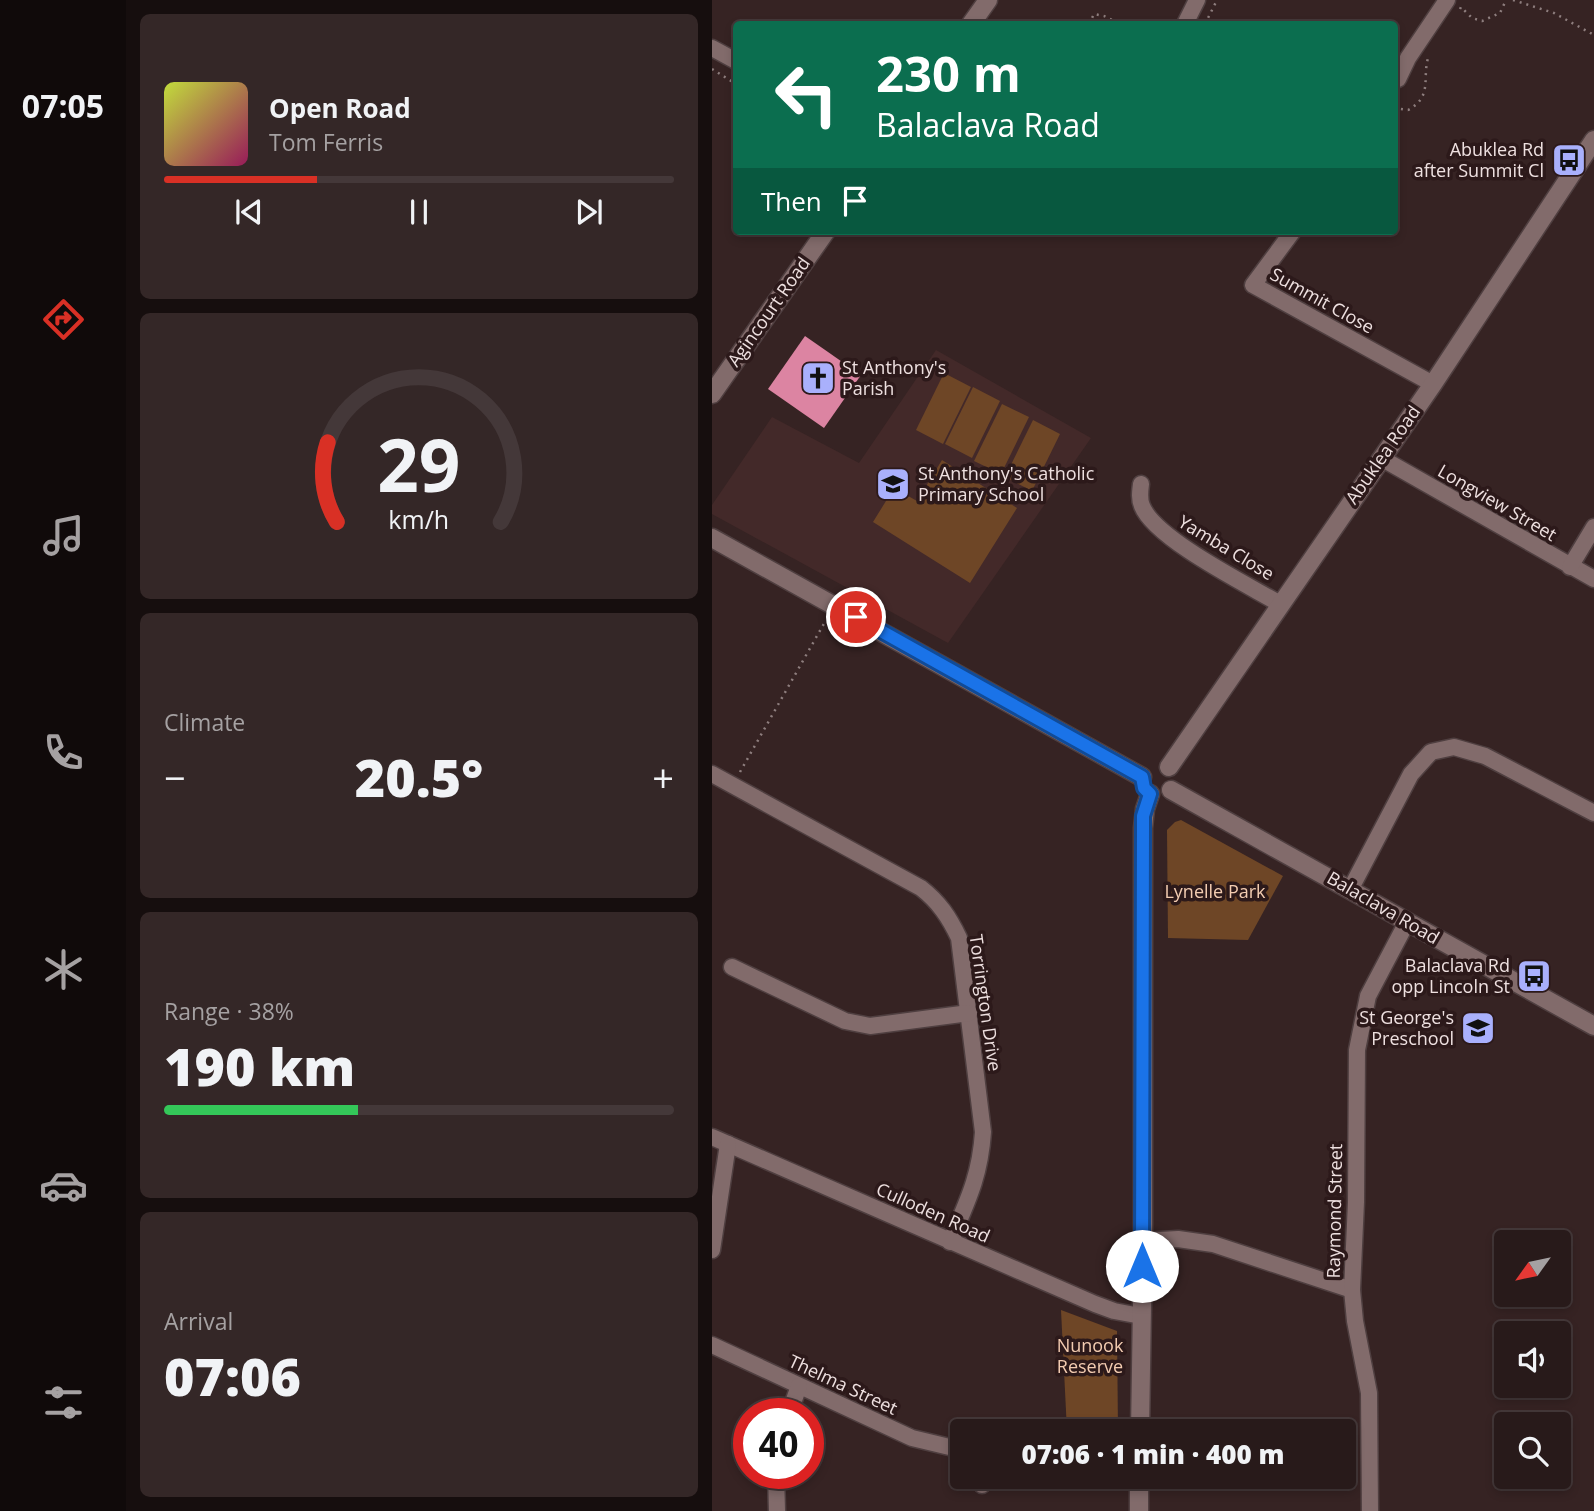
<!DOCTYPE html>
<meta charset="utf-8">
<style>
body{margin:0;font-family:"Open Sans",sans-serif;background:#342727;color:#f1f3f6;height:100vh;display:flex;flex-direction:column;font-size:26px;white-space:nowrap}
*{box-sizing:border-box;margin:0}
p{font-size:23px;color:#a5a1a2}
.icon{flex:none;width:38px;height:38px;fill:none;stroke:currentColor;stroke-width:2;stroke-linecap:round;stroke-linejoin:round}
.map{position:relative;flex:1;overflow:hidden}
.panel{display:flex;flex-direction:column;gap:14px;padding:14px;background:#160e0e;width:586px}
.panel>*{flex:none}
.top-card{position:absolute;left:21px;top:21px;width:665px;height:214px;border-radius:7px;box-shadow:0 4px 10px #0003,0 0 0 2px #443839;background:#0b6e4f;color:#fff;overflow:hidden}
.needle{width:46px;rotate:237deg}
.controls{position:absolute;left:782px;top:1230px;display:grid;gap:14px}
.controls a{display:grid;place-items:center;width:77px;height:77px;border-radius:7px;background:#281a1a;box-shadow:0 4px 10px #0003,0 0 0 2px #443839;font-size:35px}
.speed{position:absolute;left:21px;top:1398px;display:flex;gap:14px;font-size:35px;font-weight:700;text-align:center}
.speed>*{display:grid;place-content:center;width:91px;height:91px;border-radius:50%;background:#281a1a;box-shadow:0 4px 10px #0003,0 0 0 2px #443839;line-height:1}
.speed .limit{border:10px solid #d22;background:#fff;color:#111}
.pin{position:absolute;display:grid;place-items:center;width:60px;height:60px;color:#fff;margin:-30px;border:4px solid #fff;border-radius:50%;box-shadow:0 2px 7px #0007}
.me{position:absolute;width:77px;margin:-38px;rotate:0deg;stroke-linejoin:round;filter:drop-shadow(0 0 5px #0008)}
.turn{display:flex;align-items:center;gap:24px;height:147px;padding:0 28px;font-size:32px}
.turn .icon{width:91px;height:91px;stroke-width:2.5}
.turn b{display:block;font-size:49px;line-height:60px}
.then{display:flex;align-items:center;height:66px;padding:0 28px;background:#0003;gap:14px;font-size:26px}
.big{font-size:52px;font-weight:800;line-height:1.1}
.panel .widget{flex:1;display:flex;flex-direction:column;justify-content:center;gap:10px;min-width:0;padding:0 24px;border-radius:10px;background:#342727}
.panel .dial{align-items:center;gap:0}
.dial svg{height:182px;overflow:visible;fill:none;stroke:#443839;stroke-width:7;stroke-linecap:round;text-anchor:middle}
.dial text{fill:#f1f3f6;stroke:none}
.song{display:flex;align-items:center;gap:21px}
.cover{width:84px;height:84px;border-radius:10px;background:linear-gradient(135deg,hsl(70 70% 55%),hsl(330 70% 35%))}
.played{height:7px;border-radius:4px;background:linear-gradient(90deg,#d93025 30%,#443839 30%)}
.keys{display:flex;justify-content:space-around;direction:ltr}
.heat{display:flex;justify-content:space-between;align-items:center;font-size:38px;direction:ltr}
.charge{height:10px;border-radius:5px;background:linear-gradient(90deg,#34c759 38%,#443839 0)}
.trip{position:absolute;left:238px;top:1419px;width:406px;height:70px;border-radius:7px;background:#281a1a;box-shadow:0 4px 10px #0003,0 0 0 2px #443839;font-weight:800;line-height:70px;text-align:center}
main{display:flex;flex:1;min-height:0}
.tabs{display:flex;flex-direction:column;width:126px;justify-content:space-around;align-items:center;background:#100a0a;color:#a5a1a2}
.tabs .icon{width:49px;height:49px}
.tabs .active{color:#d93025}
.tabs b{font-size:32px;color:#f1f3f6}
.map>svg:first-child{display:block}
.built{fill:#432929}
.green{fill:#6e4626}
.building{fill:#dc84a2}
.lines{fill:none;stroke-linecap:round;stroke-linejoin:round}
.street-casing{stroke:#4f3f40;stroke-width:19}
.secondary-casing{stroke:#4f3f40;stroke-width:21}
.path{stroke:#8e7e7e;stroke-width:2.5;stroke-dasharray:2 5;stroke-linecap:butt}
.street{stroke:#826b6b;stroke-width:16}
.secondary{stroke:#826b6b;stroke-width:18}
.route-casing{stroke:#114b97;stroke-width:18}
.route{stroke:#1a73e8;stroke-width:12}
.labels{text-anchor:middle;stroke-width:7;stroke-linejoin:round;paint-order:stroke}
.poi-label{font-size:18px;fill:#eee0e0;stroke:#2c191a;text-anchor:end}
.street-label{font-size:18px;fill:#eee0e0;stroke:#2c191a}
.park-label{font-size:18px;fill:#f3ccb1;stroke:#2c191a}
</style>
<main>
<nav class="tabs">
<b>07:05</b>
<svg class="icon active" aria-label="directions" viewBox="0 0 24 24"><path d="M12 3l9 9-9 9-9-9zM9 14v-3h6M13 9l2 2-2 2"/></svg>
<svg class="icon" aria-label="music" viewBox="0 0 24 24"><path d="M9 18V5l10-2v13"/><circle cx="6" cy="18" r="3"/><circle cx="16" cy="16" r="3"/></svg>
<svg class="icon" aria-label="phone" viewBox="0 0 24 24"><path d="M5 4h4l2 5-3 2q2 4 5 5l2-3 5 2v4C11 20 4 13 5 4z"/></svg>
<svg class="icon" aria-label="climate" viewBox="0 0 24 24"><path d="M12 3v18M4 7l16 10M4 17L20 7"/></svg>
<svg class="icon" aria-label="car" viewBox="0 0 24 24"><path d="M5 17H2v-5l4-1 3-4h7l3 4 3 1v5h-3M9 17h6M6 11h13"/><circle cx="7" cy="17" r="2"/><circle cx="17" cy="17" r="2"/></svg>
<svg class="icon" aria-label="filters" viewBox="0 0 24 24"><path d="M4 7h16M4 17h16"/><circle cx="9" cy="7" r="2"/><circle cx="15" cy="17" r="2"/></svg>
</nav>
<section class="panel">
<div class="widget">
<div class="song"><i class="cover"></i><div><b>Open Road</b><p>Tom Ferris</p></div></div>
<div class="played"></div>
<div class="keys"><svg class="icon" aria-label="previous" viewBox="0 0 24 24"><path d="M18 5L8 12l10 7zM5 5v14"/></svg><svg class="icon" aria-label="pause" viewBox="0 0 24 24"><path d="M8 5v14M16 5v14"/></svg><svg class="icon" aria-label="next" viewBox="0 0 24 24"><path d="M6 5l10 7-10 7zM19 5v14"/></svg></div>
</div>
<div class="widget dial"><svg viewBox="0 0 100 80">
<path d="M14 69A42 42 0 1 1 86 69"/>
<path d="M14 69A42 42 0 0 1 10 34" stroke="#d93025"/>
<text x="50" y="56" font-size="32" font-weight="700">29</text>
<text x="50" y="72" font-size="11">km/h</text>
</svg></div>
<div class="widget"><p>Climate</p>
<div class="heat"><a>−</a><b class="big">20.5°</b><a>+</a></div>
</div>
<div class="widget"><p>Range · 38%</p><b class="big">190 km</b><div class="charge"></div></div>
<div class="widget"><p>Arrival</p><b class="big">07:06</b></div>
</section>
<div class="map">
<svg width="882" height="1511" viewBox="0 0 882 1511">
<rect width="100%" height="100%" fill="#362323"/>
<path class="built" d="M 224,350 L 379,438 L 236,643 L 0,514 L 0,505 L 60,417 L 147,463 Z"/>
<g class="green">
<path d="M 232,373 L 259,387 L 231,444 L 204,430 Z"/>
<path d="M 261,387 L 288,401 L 260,458 L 233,444 Z"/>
<path d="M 290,404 L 317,417 L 289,474 L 262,461 Z"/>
<path d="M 321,420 L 348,434 L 320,491 L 293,477 Z"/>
<path d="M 230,460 L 305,508 L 258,583 L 161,522 L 182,488 L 205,501 Z"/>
<path d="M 469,820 L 571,876 L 536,940 L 456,938 L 455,830 L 463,822 Z"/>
<path d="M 349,1310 L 405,1331 L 406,1431 L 355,1431 Z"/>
</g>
<path class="building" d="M 93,336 L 149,375 L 112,428 L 56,389 Z"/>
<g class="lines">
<g class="street-casing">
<g id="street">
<path d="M 473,24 L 485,0"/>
<path d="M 0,48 L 24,61"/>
<path d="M 686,79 L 696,58 L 735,0"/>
<path d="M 581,231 L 541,285 L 721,384"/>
<path d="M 669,458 L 882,579"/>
<path d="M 429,484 C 428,492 427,499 430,506 C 443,539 536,585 568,604"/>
<path d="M 858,567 L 882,527"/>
<path d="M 0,774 L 209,888 C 227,902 237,917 247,938 L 271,1132 C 268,1177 255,1202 238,1242"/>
<path d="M 638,890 L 699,774 L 719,752 L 742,747 L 773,756 L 882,813"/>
<path d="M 20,967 L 133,1021 L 158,1026 L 257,1013"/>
<path d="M 0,1137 L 383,1304 L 402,1311 L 429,1316"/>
<path d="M 431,1241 L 466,1239 L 501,1244 L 640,1290"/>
<path d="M 0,1250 L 16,1144"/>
<path d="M 0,1345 L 200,1438 L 250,1450"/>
<path d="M 77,1414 L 87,1386"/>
<path d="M 64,1474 L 65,1511"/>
<path d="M 270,1485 L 270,1477"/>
<path d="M 658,1511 L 657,1393 L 643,1321 L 640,1290 L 644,1202 L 645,1050 L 656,996 L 695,922"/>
</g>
</g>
<g class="secondary-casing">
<g id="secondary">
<path d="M 259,24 L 276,0"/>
<path d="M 0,394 L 114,231"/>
<path d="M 0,538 L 430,777"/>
<path d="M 457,767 L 721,384 L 882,140"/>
<path d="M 459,790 L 882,1026"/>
<path d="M 428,1432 L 431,1241 L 431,828 L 433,809 L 438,794"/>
<path d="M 427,1511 L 427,1477"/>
</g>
</g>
<g class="path">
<path d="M 801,0 L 842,13 L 882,35"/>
<path d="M 748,9 L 749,7 L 760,18 L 770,21 L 788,13 L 794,0"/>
<path d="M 377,24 L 382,14 L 392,16 L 408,24"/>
<path d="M 493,24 L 505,0"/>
<path d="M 682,49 L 687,43"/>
<path d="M 0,69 L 24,84"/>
<path d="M 682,108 L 696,110 C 722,96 709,77 717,55"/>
<path d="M 28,772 L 114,620"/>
</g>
<use href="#street" class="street"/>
<use href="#secondary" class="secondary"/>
</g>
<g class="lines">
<g class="route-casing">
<path id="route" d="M 144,617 L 430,777 L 432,788 L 438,794 L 431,816 L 431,828 L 430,1266"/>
</g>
<use href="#route" class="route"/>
</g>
<defs>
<g id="bus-square" transform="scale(1.75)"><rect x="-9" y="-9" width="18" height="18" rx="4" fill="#a9b0fc" stroke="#2c191a"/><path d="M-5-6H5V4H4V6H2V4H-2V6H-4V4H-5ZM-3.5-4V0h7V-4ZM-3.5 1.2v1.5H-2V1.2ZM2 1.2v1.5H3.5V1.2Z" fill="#111"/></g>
<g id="church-square" transform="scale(1.75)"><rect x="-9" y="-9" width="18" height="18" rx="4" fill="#a9b0fc" stroke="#2c191a"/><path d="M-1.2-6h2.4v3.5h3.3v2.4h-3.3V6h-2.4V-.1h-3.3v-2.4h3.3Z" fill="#111"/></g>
<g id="school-square" transform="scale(1.75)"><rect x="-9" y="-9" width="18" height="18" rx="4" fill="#a9b0fc" stroke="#2c191a"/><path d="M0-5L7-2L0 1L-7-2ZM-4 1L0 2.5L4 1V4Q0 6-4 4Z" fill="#111"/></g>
</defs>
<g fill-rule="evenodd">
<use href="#bus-square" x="857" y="160"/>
<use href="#church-square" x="106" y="378"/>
<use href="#school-square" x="181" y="484"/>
<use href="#bus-square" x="822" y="976"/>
<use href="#school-square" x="766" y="1028"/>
</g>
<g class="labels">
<g class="poi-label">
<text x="832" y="156">Abuklea Rd<tspan x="832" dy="21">after Summit Cl</tspan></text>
<text x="130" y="374" text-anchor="start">St Anthony's<tspan x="130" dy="21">Parish</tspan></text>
<text x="206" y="480" text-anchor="start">St Anthony's Catholic<tspan x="206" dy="21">Primary School</tspan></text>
<text x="798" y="972">Balaclava Rd<tspan x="798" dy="21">opp Lincoln St</tspan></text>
<text x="742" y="1024">St George's<tspan x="742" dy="21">Preschool</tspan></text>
</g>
<g class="street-label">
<text transform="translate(610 301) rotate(29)" y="6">Summit Close</text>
<text transform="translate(57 312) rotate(-55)" y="6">Agincourt Road</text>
<text transform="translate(671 455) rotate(-55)" y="6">Abuklea Road</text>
<text transform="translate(785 503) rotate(30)" y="6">Longview Street</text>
<text transform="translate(514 548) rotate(31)" y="6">Yamba Close</text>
<text transform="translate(671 908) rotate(30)" y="6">Balaclava Road</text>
<text transform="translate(273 1003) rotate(82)" y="6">Torrington Drive</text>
<text transform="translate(623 1211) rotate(-89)" y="6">Raymond Street</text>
<text transform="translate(221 1213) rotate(24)" y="6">Culloden Road</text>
<text transform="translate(131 1385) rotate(25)" y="6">Thelma Street</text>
</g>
<g class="park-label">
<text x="503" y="898">Lynelle Park</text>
<text x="378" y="1352">Nunook<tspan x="378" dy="21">Reserve</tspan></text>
</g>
</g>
</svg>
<div class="controls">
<a><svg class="needle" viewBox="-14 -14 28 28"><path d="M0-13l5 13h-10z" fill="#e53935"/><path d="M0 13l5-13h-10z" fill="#a5a1a2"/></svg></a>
<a><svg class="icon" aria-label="sound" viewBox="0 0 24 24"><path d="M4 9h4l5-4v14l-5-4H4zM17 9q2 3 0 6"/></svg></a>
<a><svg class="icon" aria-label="search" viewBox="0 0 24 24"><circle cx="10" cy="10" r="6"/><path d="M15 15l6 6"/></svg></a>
</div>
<div class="speed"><div class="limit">40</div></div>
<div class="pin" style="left:144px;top:617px;background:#d93025"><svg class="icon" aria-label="arrive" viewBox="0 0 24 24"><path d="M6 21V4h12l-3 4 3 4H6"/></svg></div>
<svg class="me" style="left:430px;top:1266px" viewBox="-20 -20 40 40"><circle r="19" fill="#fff"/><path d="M0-13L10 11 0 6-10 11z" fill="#1a73e8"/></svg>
<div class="trip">07:06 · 1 min · 400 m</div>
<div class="top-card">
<div class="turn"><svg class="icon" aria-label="left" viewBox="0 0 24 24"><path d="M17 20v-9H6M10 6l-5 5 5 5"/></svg><div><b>230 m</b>Balaclava Road</div></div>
<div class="then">Then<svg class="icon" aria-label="arrive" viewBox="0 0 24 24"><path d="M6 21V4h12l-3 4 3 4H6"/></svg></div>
</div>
</div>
</main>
